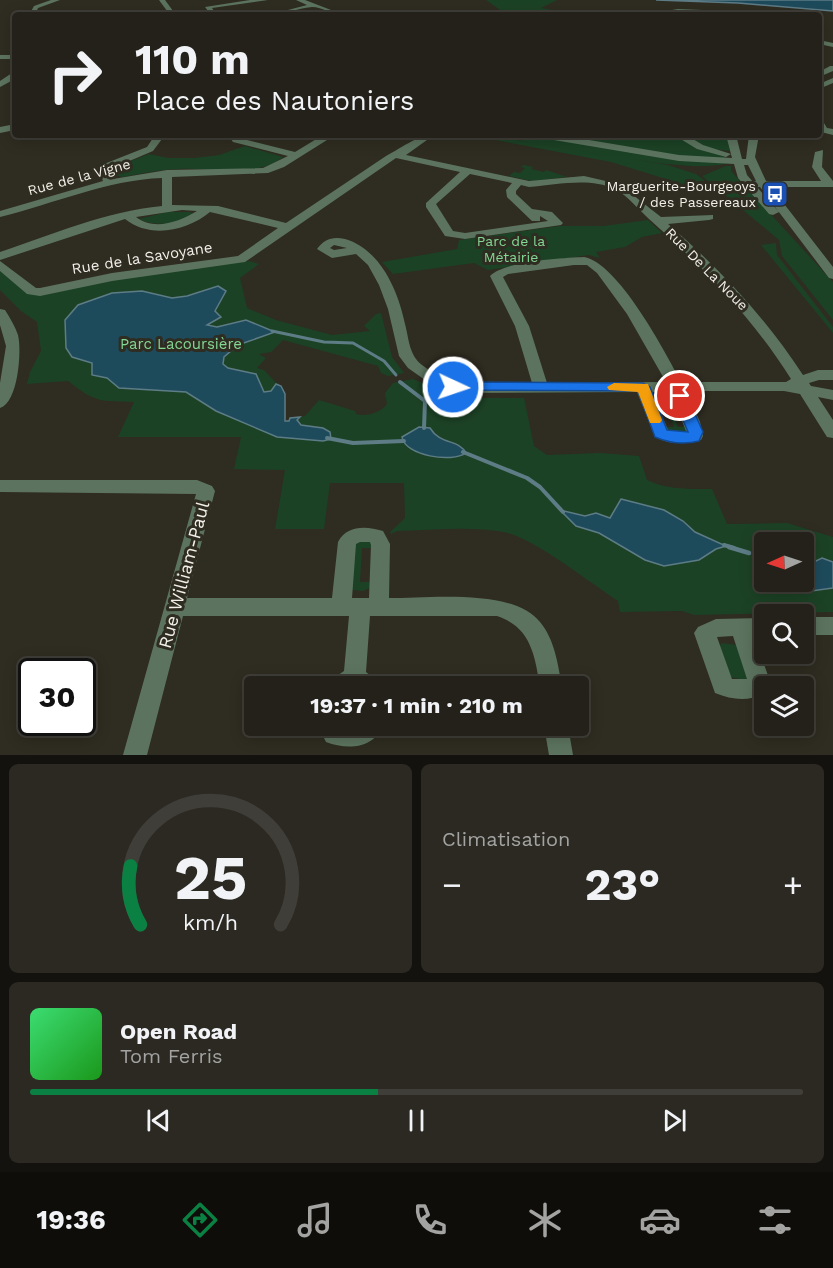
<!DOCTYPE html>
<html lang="fr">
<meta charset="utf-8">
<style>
body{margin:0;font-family:"Work Sans",sans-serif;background:#2b2922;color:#f1f3f6;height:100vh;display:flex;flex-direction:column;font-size:22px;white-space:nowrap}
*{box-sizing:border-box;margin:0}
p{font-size:20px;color:#a3a3a2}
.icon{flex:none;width:33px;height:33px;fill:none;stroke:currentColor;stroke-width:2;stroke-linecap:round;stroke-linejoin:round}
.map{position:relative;height:755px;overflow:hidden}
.details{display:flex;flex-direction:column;gap:9px;padding:9px;background:#13120e;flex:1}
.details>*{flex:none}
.banner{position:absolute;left:12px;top:12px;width:810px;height:126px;border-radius:6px;box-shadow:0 3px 15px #0003,0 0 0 2px #403e38;background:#232119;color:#f1f3f6;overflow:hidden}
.needle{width:39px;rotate:267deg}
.buttons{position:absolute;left:754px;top:532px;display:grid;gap:12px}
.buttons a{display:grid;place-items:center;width:60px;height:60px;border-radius:6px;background:#232119;box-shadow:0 3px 15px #0003,0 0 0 2px #403e38;font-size:30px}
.speed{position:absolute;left:18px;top:658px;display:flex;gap:12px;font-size:30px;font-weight:700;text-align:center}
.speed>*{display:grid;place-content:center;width:78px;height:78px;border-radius:50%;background:#232119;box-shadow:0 3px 15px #0003,0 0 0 2px #403e38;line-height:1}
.speed .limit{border:3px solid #111;border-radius:9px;background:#fff;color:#111}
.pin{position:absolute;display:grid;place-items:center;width:51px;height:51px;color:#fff;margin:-26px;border:3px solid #fff;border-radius:50%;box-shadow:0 2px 6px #0007}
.me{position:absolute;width:66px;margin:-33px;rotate:93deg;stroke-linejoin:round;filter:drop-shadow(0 0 4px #0008)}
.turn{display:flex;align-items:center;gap:21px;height:126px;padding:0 24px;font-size:27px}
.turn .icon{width:78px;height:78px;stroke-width:2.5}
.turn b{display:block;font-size:42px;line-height:51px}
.big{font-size:45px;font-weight:700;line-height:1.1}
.details .widget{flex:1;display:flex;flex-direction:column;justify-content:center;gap:9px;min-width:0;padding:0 21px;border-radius:9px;background:#2b2922}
.details .dial{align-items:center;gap:0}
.dial svg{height:156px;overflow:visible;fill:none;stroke:#403e38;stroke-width:7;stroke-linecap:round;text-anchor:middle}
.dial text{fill:#f1f3f6;stroke:none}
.song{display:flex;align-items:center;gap:18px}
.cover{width:72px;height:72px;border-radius:9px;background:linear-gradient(135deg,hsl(140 70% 55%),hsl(120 70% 35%))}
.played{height:6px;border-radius:3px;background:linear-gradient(90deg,#0b8043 45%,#403e38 45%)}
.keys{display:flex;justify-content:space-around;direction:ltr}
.heat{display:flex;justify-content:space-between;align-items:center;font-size:33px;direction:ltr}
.details .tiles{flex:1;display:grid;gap:9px;grid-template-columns:1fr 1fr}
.widget:last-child{grid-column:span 2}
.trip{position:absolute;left:244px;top:676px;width:345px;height:60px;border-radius:6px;background:#232119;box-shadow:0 3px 15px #0003,0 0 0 2px #403e38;font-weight:700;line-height:60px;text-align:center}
.tab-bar{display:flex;height:96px;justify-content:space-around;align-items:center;background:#0e0d0a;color:#a3a3a2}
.tab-bar .icon{width:42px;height:42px}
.tab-bar .selected{color:#0b8043}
.tab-bar b{font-size:27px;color:#f1f3f6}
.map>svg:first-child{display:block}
.green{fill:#1c4225;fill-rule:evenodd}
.water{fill:#1e4b5c;stroke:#5d7c86;stroke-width:1.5}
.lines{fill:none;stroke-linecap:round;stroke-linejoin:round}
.stream-far2{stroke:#5d7c86;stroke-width:3}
.stream-far1{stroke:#5d7c86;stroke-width:4}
.stream{stroke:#5d7c86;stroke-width:4.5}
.minor{fill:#5c745f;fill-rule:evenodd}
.route{fill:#1a73e8;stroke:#114b97;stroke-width:1.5}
.slow{fill:#f59e0b}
.labels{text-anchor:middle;stroke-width:6;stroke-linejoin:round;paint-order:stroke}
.far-street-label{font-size:14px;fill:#f1efe8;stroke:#2f2c21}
.far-poi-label{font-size:14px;fill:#f1efe8;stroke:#2f2c21;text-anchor:end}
.far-park-label{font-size:14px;fill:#83d794;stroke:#2f2c21}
.street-label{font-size:15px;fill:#f1efe8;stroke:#2f2c21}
.park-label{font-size:15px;fill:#83d794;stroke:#2f2c21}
.near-street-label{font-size:18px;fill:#f1efe8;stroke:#2f2c21}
</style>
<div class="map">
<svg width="833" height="755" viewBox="0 0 833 755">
<rect width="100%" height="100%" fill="#2f2c21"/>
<g class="green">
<path d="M 486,0 L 557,0 L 541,8 L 563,12 L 557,15 L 507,15 Z"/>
<path d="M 492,135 C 571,135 648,156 727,163 C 696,176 533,143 492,135 Z"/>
<path d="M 552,135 L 675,135 L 729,159 L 670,155 Z"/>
<path d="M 684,135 L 727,135 L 730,151 L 710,149 Z"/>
<path d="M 498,137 L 668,165 L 696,174 L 705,181 L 682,184 L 611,162 L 495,140 Z"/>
<path d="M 245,146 L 283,157 C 256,179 211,167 178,169 C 159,170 142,173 123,177 L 115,175 L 116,167 L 149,154 L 168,158 L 195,158 L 219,155 Z"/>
<path d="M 524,165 L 533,167 L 531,169 L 544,172 L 546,170 L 567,177 L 532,181 L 509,176 L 514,172 L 520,173 L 525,168 L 520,167 Z"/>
<path d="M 726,166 L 731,166 L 731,171 L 833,282 L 833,320 L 782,256 L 779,240 L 702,176 Z"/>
<path d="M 168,212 L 189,212 L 196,214 C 181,225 155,227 139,219 Z"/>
<path d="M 648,220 L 662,233 L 642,237 L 625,247 L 596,252 L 600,258 L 589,255 L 488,270 L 474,263 L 393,274 L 382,262 L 457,249 L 459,240 L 560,226 L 603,226 Z"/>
<path d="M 776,243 L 777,255 L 833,327 L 833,333 L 761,245 Z"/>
<path d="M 249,261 L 259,264 L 240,278 L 247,308 L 276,320 L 332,335 L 370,331 L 364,326 L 376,314 L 381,313 L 392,357 L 404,373 L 388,376 L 381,373 L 378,366 L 283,340 L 271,352 L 259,354 L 266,358 L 257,368 L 264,370 L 283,390 L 285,421 L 305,416 L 319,400 L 355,411 L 356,414 C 367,417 380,413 387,404 L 385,393 L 393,383 L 413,379 L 456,398 L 524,398 L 534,446 L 547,455 L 600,453 L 639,456 L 647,480 C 667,490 691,489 712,489 L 727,524 L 787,523 L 833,537 L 833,612 L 694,615 L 682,611 L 620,612 L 618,601 C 590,583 534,538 504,532 C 470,526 432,530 397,531 L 391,534 L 390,532 L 405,518 L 404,483 L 330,483 L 324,529 L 275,529 L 285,470 L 234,469 L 241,437 L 118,437 L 134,402 C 100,401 96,403 68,381 L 27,384 L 30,372 L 41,351 L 37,322 L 21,311 L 0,290 L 0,270 L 44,295 L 115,279 ZM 765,543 L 804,543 L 804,582 L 765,582 Z"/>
<path d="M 672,396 L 680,408 L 671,409 L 678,427 L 688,427 L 687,432 L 670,432 L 664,427 L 674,427 L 667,409 L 657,409 L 653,397 Z"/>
<path d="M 358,541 L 371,541 L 374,548 L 362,548 L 360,582 L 373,582 L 370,588 L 363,591 L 353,590 L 350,587 L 352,549 Z"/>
<path d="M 722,643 L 737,645 L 748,678 L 746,680 L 730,677 L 719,647 Z"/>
</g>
<g class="water">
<path d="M 656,0 L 833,0 L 833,11 L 738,3 Z"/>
<path d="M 218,286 L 226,291 L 215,311 L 221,317 L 207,325 L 217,327 L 246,320 L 275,332 L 238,345 L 224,357 L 223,364 L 228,368 L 256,374 L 264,392 L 271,391 L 276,384 L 281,386 L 285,394 L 285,421 L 289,421 L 290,418 L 300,417 L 297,420 L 301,425 L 323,428 L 330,432 L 331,439 L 323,441 L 277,437 L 216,411 L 186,392 L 119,388 L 107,378 L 92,375 L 92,363 L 72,357 L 66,348 L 65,320 L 78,305 L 112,293 L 142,291 L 172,298 L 187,296 Z"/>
<path d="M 419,427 L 430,428 C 440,445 459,439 466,453 C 452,463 405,456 402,437 Z"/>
<path d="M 621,499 L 664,510 L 683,521 L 695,532 L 726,546 L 716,549 L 699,560 L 664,566 L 645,560 L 599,533 L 576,526 L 560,510 L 585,516 L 596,513 L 610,518 Z"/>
<path d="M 822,558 L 833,562 L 833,588 L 811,591 L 793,582 L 804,582 L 804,559 L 812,563 Z"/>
</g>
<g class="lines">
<g class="stream-far2">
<path d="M 272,331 L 324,342 L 353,343 L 384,361 L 396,375"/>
<path d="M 400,382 L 402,383"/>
</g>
<g class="stream-far1">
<path d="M 400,382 L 425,401 L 424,428"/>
<path d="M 327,438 L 353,443 L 404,441"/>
<path d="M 463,452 L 527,478 L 540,487 L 563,512"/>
<path d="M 724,545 L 734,548"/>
</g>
<path class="stream" d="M 729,547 L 749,553"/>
<g class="minor">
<path d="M 51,0 L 60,0 L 38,8 L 35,15 L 29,15 L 34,6 Z"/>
<path d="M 159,0 L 165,0 L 176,15 L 170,15 Z"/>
<path d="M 250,0 L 268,0 L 212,8 L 217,15 L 211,15 L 205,7 Z"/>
<path d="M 296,0 L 305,0 L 344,15 C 333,15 322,7 312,7 C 297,8 284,15 269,15 L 307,5 Z"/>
<path d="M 678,9 L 774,13 L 777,15 L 678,13 L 671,15 L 672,10 Z"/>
<path d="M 520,12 L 522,15 L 515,15 Z"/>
<path d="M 819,40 L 833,43 L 833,47 L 819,44 Z"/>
<rect x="0" y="55" width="15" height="4"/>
<path d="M 830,66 L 833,66 L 833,71 L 819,77 L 819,72 Z"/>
<path d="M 12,73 L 15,73 L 15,79 L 0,87 L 0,81 Z"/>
<path d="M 833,78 L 833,83 L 819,89 L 819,84 Z"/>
<path d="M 819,123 L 824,123 L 827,128 L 833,129 L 833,135 L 821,132 Z"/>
<path d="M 15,124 L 15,130 L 0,133 L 0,127 Z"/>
<path d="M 155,135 L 165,135 L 153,151 L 113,168 L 113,179 L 167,170 L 263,168 L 288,156 L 233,142 L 228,135 L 238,135 L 239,138 L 295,152 L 323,135 L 335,135 L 284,167 L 268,173 L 172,177 L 172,205 L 218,206 L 286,223 L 386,156 C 400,149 417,135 434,135 L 406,155 L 529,181 L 584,176 L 619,184 L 661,217 L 713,215 L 713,219 L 709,220 L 668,224 C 719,268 766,318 803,375 L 818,370 L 833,370 L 833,380 L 819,380 L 809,383 L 811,386 L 833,390 L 833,400 L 818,397 L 833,420 L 833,438 L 827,437 L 800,394 L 784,391 L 686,391 L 700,422 L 703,436 L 701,440 C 685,444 670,445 655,437 L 637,392 L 456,393 L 425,380 L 408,368 L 399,356 L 388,309 L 379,285 L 368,265 L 356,254 L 332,258 L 317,249 C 324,239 333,236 345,239 C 380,249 398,290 405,324 C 409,339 409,355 422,365 C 453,390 494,383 532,383 L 515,326 L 490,276 C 504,261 563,258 584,257 C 618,263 665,351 681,382 L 786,382 L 791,379 C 752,317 703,267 649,219 C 639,210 627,195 615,189 C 589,177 556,185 529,187 L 521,185 L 516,191 L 516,194 L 532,209 L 552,212 L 563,223 L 561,225 L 465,239 L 445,236 L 426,207 L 426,203 L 460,172 L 396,158 L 245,262 L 112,281 L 40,296 L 27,294 L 0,271 L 0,261 L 36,288 L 40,288 L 112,273 L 238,256 L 278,228 L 210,212 C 187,231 150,239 125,219 L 0,260 L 0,252 C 52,235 106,211 162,206 L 162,178 C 107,180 53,204 0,217 L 0,211 L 103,181 L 101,176 L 104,164 L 147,147 ZM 470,174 L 512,183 L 506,190 L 507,197 L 532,221 L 540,221 L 540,216 L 548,221 L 465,233 L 453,231 L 436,204 ZM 182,210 L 197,211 C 179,222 154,231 136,217 ZM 334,245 L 347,248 L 334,250 L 330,248 ZM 574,265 L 587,265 L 597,273 L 627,314 L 666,382 L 547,383 L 529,326 L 503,277 L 508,274 ZM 670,391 L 686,431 L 672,432 L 668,430 L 652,392 Z"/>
<path d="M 537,135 L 559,135 L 679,155 L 732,158 L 726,135 L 736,135 L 742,159 L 746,159 L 749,135 L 759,135 L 755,157 L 766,181 L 821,181 L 812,167 L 815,152 L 823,150 L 822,167 L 833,181 L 833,187 L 771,187 L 833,267 L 833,279 L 829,278 L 760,187 L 757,187 L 779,212 L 773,215 L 769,214 L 738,178 L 734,164 L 679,161 L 542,138 ZM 744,165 L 748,165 L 756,181 L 753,182 L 747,175 Z"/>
<path d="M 674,135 L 686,135 L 703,145 L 731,154 L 726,157 L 697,149 Z"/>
<path d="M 0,309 L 5,310 C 10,318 15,326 18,335 C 22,351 18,403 0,408 L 0,383 L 6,346 L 0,325 Z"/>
<path d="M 0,480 L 197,480 L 212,486 L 215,491 L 187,598 L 332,598 L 338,542 C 347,525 366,526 383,531 L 390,544 L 389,598 C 430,598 513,588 540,622 C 555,640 558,665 562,687 L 540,687 C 535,656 531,627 497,616 L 370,616 L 366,672 L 376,680 L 379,687 L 328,687 L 331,680 L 344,671 L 349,616 L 183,616 L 147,755 L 123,755 L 196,494 L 0,492 ZM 360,542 L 370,542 L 371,545 L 369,598 L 352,598 L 356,544 Z"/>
<rect x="804" y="617" width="29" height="18"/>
<path d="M 765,618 L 765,636 L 754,636 L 771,684 L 770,687 L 765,687 L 765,693 C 748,702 733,700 715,693 L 694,633 L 698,627 L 716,619 ZM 733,636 L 747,679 L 732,679 L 717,637 Z"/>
<path d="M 318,726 L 383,726 C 373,749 347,750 326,742 Z"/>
<path d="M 544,726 L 568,726 L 573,755 L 549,755 Z"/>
</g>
</g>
<path class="route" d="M 453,382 L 643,383 L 650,387 L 667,430 L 688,432 L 673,396 L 680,391 L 687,396 L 703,432 L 699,441 C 684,445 669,443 655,437 L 638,391 L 448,390 L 448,384 Z"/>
<path class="slow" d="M 614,383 L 648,384 L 662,420 L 660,423 L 650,423 L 638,392 L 609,390 L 607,387 Z"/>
<defs>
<g id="bus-square" transform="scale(1.35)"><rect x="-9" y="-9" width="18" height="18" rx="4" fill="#1a4fb4" stroke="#2f2c21"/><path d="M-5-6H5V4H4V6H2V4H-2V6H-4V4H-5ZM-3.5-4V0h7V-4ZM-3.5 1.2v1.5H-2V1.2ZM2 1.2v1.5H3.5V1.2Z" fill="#fff"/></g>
</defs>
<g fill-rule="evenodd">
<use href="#bus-square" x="775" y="194"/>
</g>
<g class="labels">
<g class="far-street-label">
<text transform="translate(79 177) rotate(-15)" y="5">Rue de la Vigne</text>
<text transform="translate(707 269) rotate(45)" y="5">Rue De La Noue</text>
</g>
<g class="far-poi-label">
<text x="756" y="191">Marguerite-Bourgeoys<tspan x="756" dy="16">/ des Passereaux</tspan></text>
</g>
<g class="far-park-label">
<text x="511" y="246">Parc de la<tspan x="511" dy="16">Métairie</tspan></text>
</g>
<g class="street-label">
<text transform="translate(142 258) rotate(-9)" y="5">Rue de la Savoyane</text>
</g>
<g class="park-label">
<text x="181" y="349">Parc Lacoursière</text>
</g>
<g class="near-street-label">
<text transform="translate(184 575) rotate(-75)" y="6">Rue William-Paul</text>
</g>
</g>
</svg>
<div class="buttons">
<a><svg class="needle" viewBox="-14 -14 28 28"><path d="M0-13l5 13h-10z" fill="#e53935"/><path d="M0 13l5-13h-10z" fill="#a3a3a2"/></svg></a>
<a><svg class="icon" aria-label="search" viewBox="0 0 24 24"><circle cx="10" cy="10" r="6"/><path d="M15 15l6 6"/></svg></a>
<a><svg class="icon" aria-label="layers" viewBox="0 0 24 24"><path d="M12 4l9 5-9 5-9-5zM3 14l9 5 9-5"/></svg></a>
</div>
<div class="speed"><div class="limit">30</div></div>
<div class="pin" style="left:680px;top:396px;background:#d93025"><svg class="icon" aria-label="arrive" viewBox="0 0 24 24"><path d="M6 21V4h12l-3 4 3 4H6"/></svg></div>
<svg class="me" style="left:453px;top:387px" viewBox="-20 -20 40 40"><circle r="17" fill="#1a73e8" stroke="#fff" stroke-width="3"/><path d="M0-11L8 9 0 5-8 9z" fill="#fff"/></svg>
<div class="trip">19:37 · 1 min · 210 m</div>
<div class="banner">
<div class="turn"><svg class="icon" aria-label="right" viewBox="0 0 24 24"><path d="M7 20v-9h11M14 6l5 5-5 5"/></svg><div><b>110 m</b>Place des Nautoniers</div></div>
</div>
</div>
<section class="details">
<div class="tiles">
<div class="widget dial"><svg viewBox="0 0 100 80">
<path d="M14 69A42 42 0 1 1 86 69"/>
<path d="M14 69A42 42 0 0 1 9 39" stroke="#0b8043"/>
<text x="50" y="56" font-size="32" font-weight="700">25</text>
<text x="50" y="72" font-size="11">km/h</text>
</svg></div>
<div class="widget"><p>Climatisation</p>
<div class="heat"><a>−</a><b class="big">23°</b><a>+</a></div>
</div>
<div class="widget">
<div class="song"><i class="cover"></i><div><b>Open Road</b><p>Tom Ferris</p></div></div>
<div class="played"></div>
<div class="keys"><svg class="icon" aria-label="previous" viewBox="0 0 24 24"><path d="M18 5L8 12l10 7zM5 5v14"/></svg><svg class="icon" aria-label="pause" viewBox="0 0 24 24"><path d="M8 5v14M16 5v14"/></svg><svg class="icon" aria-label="next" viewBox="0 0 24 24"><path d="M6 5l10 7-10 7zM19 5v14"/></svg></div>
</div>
</div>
</section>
<nav class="tab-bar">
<b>19:36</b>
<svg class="icon selected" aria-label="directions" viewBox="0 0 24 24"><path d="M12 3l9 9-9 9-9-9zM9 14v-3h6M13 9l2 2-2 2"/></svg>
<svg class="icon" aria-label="music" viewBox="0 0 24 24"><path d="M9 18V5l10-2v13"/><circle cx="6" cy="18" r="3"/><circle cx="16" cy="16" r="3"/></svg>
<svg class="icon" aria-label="phone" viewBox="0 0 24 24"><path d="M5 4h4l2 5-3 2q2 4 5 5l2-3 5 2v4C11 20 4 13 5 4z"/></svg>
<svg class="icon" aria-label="climate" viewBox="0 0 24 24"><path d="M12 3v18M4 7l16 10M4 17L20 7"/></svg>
<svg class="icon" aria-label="car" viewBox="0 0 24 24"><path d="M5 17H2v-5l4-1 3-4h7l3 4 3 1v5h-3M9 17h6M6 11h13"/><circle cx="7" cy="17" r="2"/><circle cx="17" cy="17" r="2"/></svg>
<svg class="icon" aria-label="filters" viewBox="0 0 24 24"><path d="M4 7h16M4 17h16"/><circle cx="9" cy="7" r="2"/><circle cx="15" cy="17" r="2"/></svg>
</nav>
